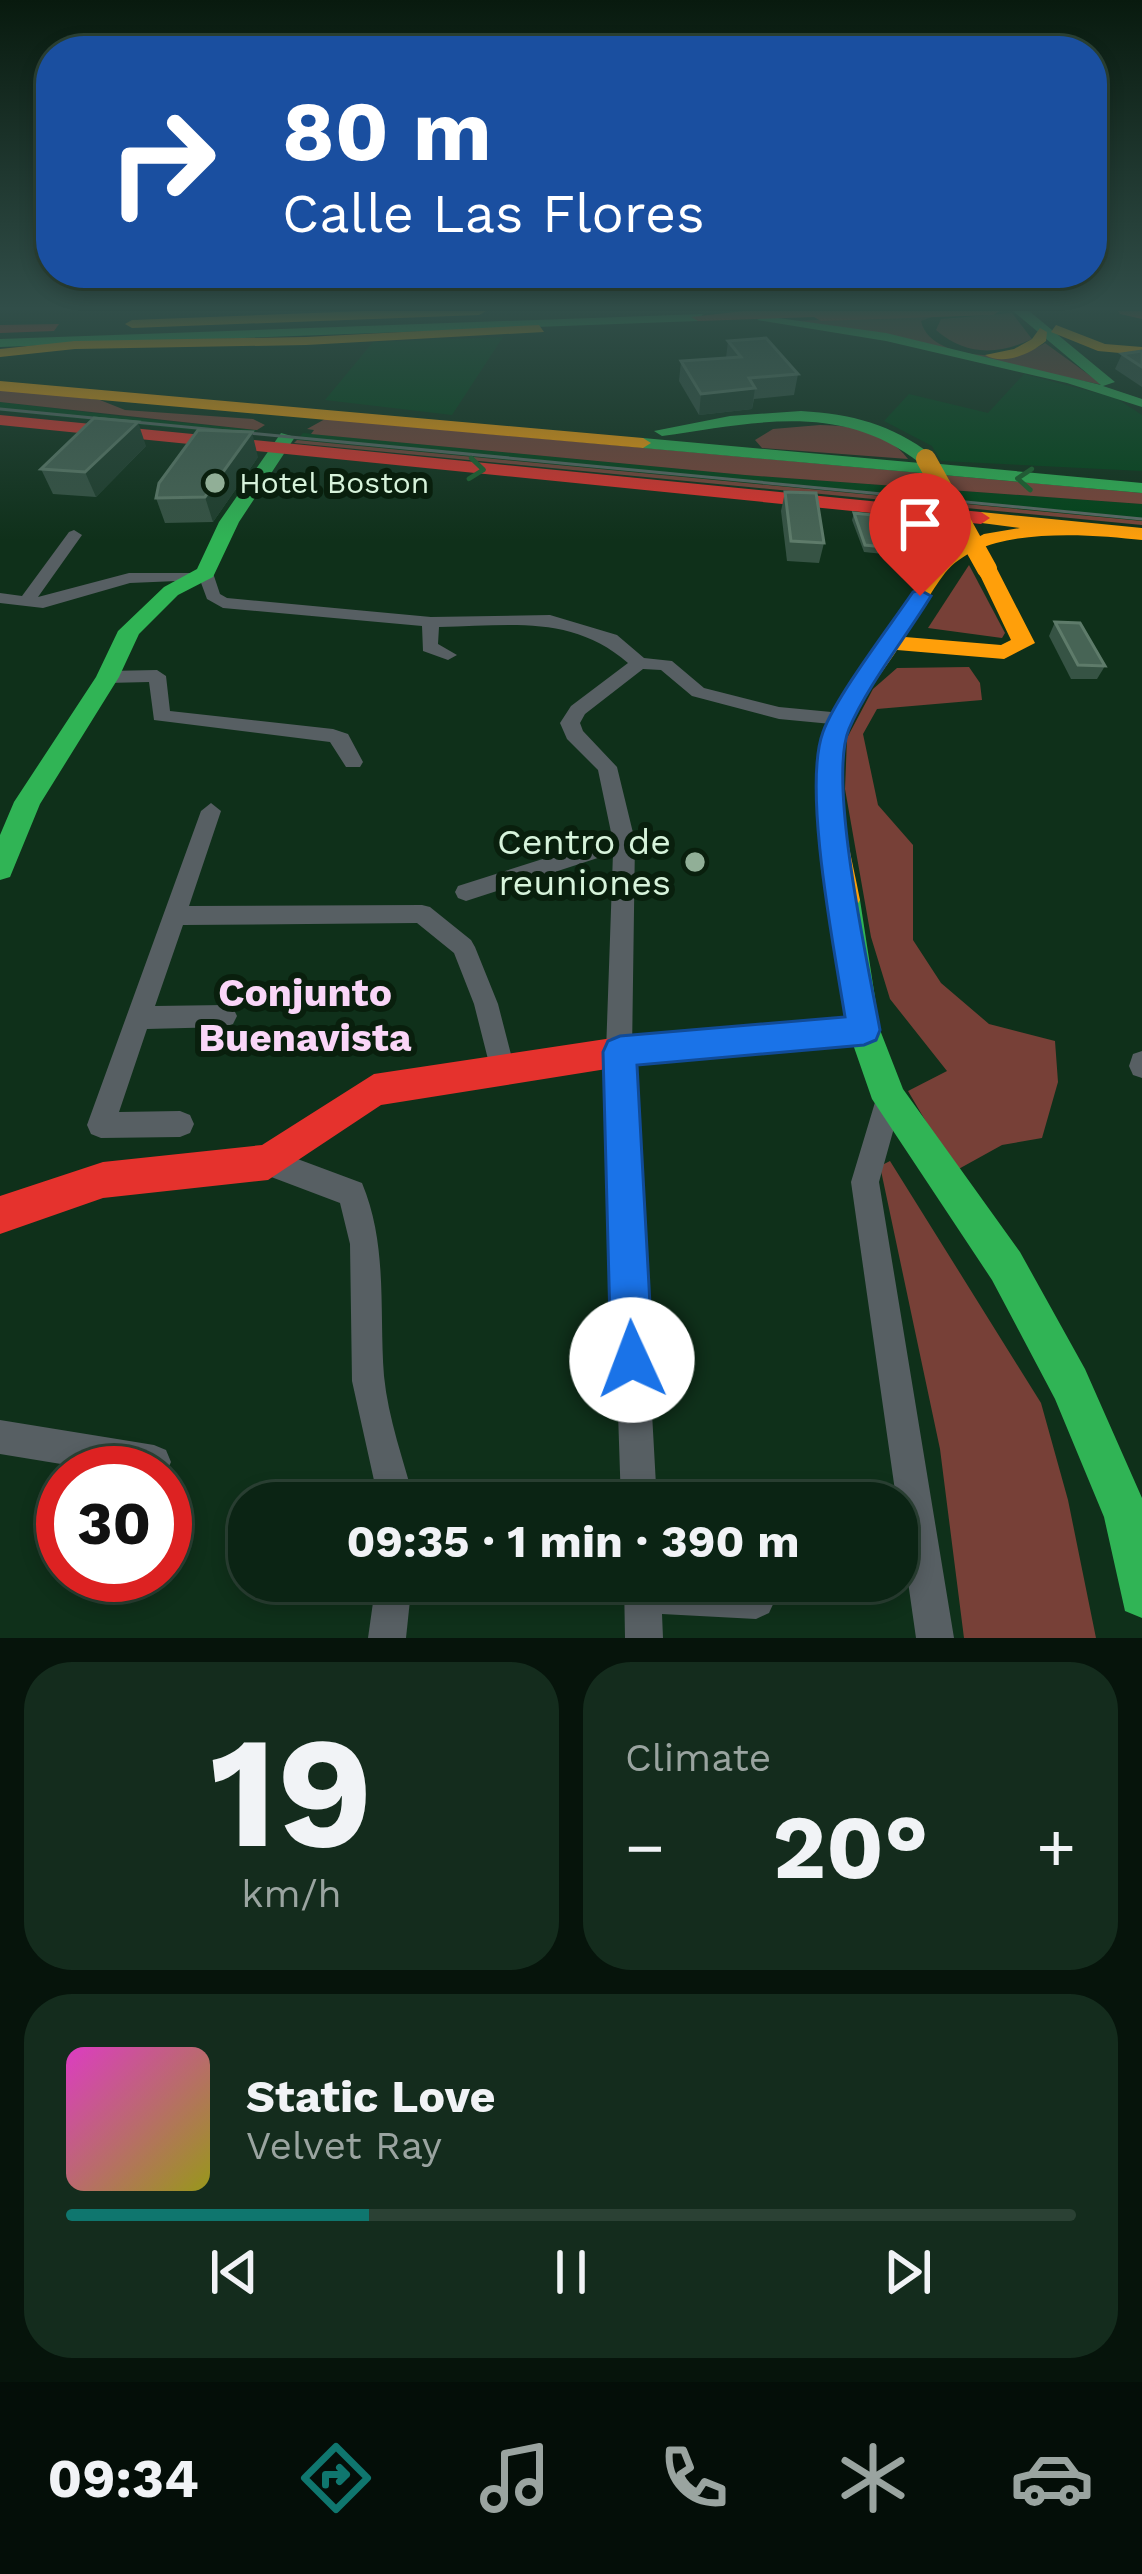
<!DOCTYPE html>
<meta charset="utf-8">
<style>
body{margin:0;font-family:"Work Sans",sans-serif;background:#142c1d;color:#f1f3f6;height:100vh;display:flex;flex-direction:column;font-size:45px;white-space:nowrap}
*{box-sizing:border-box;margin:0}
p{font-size:39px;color:#9aa4a0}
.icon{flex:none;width:66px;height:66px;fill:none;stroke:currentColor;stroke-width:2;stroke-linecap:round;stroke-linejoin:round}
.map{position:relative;height:1638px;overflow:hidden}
.side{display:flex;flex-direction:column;gap:24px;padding:24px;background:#06140b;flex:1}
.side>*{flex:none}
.hud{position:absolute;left:36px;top:36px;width:1071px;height:252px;border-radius:48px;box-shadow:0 6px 18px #0003,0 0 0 3px #2b4134;background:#1a4fa0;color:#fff;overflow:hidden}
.speed{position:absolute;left:36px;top:1446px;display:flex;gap:24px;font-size:60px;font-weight:700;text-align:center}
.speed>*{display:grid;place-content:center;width:156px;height:156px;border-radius:50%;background:#0b2414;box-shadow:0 6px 18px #0003,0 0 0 3px #2b4134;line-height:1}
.speed .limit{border:18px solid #d22;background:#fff;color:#111}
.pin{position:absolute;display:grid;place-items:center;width:102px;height:102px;color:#fff;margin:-123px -51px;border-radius:50% 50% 50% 0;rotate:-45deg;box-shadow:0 0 12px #0007}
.pin .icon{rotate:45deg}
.me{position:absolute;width:132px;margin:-66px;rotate:358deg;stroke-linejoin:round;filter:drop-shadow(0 0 9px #0008)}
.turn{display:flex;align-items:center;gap:42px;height:252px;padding:0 48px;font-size:54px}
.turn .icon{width:156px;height:156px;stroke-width:2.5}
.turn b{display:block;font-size:84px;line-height:102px}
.big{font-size:90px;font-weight:700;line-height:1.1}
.side .widget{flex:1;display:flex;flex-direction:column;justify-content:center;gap:18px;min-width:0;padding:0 42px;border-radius:48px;background:#142c1d}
.side .dial{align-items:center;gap:0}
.dial b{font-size:156px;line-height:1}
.song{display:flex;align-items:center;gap:36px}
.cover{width:144px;height:144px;border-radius:18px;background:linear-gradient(135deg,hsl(310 70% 55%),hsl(60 70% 35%))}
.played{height:12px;border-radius:6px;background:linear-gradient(90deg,#0f766e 30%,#2b4134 30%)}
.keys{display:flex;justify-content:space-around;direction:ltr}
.heat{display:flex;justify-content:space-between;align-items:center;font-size:66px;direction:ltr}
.side .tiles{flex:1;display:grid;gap:24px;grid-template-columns:1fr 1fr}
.widget:last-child{grid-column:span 2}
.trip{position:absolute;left:228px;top:1482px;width:690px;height:120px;border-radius:48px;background:#0b2414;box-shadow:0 6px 18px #0003,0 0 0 3px #2b4134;font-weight:700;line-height:120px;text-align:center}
.tab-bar{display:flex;height:192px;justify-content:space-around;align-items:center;background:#040e08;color:#9aa4a0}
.tab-bar .icon{width:84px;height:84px}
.tab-bar .selected{color:#0f766e}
.tab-bar b{font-size:54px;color:#f1f3f6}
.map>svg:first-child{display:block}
.built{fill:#024319}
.green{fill:#774037}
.forest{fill:#7c4439}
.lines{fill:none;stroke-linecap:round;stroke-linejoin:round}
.street{fill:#575f63;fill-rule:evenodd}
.fast{fill:#30b455;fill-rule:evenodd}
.slow{fill:#ff9f0a;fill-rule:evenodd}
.jam{fill:#e5322d;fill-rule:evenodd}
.tram{stroke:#5b6965;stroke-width:3}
.slow-bridge{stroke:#ff9f0a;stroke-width:20}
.wall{fill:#365344}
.shaded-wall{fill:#1f3e2d}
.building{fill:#476455;stroke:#5e7b6a;stroke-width:3}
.oneway{stroke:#1b622d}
.route{fill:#1a73e8;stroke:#114b97;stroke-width:3}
.poi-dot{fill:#91af97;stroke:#091f0d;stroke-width:4.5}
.labels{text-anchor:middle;stroke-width:12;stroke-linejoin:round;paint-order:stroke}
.far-poi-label{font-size:30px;fill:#d7f3db;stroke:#091f0d;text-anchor:start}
.poi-label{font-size:36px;fill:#d7f3db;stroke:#091f0d;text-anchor:end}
.neighbourhood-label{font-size:39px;font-weight:bold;fill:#fad6f8;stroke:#091f0d}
</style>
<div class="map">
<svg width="1142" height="1638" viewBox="0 0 1142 1638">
<rect width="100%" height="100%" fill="#0f301a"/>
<g class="built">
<path d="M 503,337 L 452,415 L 325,400 L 373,342 Z"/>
<path d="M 1024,374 L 1116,398 L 1142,415 L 1142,471 L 941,461 L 932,446 L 884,421 L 909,394 L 988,413 Z"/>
<path d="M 0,402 L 127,417 L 257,430 L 251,436 L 0,411 Z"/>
<path d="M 303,433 L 745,475 L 1142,504 L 1142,521 L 297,440 Z"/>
</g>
<g class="green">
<path d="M 1012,313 L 1032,339 C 998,355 966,356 936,330 L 941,319 Z"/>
<path d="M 937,315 L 921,321 C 930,362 1017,362 1045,343 L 1103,385 L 794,321 Z"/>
<path d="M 820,425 C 855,426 885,430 908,459 L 762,448 L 755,440 L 773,429 Z"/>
<path d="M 969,565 L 1005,633 L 1002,638 L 928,628 Z"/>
<path d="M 969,667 L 980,683 L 982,700 L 877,709 L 863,734 L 878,805 L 913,845 L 913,940 L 941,983 L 989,1024 L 1055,1041 L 1058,1082 L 1042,1138 L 1002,1145 L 955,1171 L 908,1091 L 947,1071 L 890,999 L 871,937 L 845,789 L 847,738 L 873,689 L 897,668 Z"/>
<path d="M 890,1161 L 1041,1403 L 1068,1500 L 1096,1638 L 964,1638 L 940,1449 L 880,1166 Z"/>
</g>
<g class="forest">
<path d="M 0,388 L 100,400 L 125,410 L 253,419 L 265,425 L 257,430 L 0,402 Z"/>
<path d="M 325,419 L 1142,493 L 1142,504 L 745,475 L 311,434 L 314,430 L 307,429 Z"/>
<path d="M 297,440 L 1142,521 L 1142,525 L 294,443 Z"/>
</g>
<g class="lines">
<g class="street">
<path d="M 74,530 L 82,535 L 38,597 L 129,573 L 198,573 L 206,568 L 212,570 L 220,594 L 227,598 L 431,617 L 550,615 L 617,635 L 644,658 L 672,661 L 704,688 L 779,707 L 842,713 L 851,719 L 842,725 L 779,719 L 692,696 L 661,670 L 643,669 L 585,714 L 580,723 L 583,731 L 617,767 L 635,841 L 632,1052 L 657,1503 L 621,1503 L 606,1052 L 613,853 L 466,901 L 458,898 L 455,892 L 458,886 L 612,837 L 598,770 L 567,739 L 560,723 L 571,706 L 628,663 C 572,614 509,626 439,627 L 438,644 L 457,655 L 448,660 L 423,651 L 422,626 L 223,608 L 207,599 L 200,580 L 130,583 L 43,608 L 0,603 L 0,593 L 22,596 L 69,532 Z"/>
<path d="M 157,670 L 166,676 L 170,711 L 333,729 L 348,734 L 363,762 L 360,767 L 346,767 L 330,742 L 154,720 L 149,682 L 107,683 L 98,677 L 107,671 Z"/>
<path d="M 211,803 L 221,811 L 189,906 L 422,905 L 430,907 L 471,940 L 475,947 L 498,1004 L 515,1070 L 511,1079 L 502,1082 L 493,1079 L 474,1004 L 454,953 L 417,923 L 183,925 L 155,1006 L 224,1005 L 233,1008 L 237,1016 L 233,1024 L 224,1027 L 147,1029 L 119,1112 L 180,1111 L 190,1115 L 194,1124 L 190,1133 L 180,1137 L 101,1138 L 91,1134 L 87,1125 L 201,811 Z"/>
<path d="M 1142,1051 L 1142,1078 L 1133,1075 L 1129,1066 L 1133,1054 Z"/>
<path d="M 889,1086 L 898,1090 L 902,1099 L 879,1182 L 954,1638 L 916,1638 L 851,1182 L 876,1099 L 880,1090 Z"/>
<path d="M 268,1148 L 362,1183 C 388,1245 379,1311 384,1376 C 388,1418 404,1462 415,1503 L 379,1503 L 352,1381 L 350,1244 L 340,1203 L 258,1172 L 254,1162 L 258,1152 Z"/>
<path d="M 0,1420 L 154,1445 L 166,1450 L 171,1462 L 165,1475 L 116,1473 L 0,1454 Z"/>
<path d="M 376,1581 L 412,1581 L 406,1638 L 368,1638 Z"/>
<path d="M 624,1581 L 756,1581 L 769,1587 L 775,1600 L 769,1613 L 756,1619 L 662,1614 L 663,1638 L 625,1638 Z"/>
</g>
<g class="fast">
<path d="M 1013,311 L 1029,311 L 1115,382 L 1103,386 L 1142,399 L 1142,407 L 1067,383 L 886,341 L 757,320 L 764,316 L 886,333 L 1101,385 Z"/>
<path d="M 703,314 L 698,321 L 0,347 L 0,339 Z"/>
<path d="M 801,411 C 852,414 891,424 932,455 L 935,459 L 929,463 L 1142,483 L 1142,493 L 643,448 L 635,443 L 643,438 L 920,463 C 840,401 755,423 662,436 L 654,431 L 730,416 Z"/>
<path d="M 281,433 L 295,437 L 239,522 L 213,577 L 178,595 L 139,634 L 119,677 L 40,804 L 10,877 L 0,880 L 0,835 L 14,802 L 96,677 L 118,631 L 164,587 L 197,569 L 219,522 Z"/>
<path d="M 845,888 L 855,892 L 860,900 L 880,1030 L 903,1089 L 1020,1252 L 1085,1369 L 1142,1498 L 1142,1618 L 1125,1611 L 1104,1517 L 1055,1399 L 992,1280 L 872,1099 L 848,1030 L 830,900 L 835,892 Z"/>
</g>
<g class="slow">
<path d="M 365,311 L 486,311 L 479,315 L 132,328 L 125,324 L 132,320 Z"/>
<path d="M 539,325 L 544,332 L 306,345 L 75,349 L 0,357 L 0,349 L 75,341 L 306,337 Z"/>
<path d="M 1056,325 L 1105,344 L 1142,347 L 1142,355 L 1098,351 L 1051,332 Z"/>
<path d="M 1040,328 L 1047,332 L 1046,341 C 1030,354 1004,366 985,355 L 1014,349 L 1032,339 Z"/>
<path d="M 0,381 L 643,438 L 651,443 L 643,448 L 0,391 Z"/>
<path d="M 981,512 L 1142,528 L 1142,540 C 1088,534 984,525 945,573 C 930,592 918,617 905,637 L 1001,645 L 1011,640 L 977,569 L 987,563 L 997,569 L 1035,643 L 1004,659 L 897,650 C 881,675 857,703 847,731 C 829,781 851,849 860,900 L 855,908 L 845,912 L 835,908 C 815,870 815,772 823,730 L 933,561 L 984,534 L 1020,528 L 974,522 L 972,518 Z"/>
</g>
<g class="jam">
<path d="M 744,311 L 1000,311 L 993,315 L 821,321 L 814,317 L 698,321 L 691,317 Z"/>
<path d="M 1118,311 L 1142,311 L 1142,319 L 1120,314 Z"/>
<path d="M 59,324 L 54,331 L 0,333 L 0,325 Z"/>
<path d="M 0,415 L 981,512 L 990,518 L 981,524 L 0,425 Z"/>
<path d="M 864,1015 L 876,1020 L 880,1030 L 876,1040 L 864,1045 L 619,1067 L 381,1105 L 268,1180 L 103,1198 L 0,1234 L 0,1196 L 103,1162 L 262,1145 L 374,1074 L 619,1037 Z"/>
</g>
<path class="tram" d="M 0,409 L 1142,519"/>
<path class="slow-bridge" d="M 926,459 L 987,569"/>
</g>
<g class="wall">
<path d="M 728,341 L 798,374 L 794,395 L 754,399 L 752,409 L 699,415 L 679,381 L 681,361 L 726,358 Z"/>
<path d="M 1142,351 L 1142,387 L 1115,369 L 1122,354 Z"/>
<path d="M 146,446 L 96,497 L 53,494 L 41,469 Z"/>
<path d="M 258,457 L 213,522 L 165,523 L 156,498 Z"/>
<path d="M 785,492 L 824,543 L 819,563 L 787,561 L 781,511 Z"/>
<path d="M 854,513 L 905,549 L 903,556 L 864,552 L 852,520 Z"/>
<path d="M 1055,622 L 1105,666 L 1097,679 L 1071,679 L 1049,636 Z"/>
</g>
<g class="shaded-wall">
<path d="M 755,388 L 752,409 L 699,415 L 701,394 Z"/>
<path d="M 138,422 L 146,446 L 96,497 L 85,472 Z"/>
<path d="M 252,432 L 258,457 L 213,522 L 205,497 Z"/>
</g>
<g class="building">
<path d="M 766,338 L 798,374 L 749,378 L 755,388 L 701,394 L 681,361 L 741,357 L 728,341 Z"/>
<path d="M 1142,351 L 1142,367 L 1122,354 Z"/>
<path d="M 94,418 L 138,422 L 85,472 L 41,469 Z"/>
<path d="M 198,430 L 252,432 L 205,497 L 156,498 L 159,483 Z"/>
<path d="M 785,492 L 816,493 L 824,543 L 791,541 Z"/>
<path d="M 854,513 L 891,517 L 905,549 L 865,545 Z"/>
<path d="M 1055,622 L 1080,623 L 1105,666 L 1078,665 Z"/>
</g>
<defs><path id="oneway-chevron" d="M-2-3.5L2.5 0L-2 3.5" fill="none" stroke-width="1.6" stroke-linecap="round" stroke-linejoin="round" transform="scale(3)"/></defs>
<g class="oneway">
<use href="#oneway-chevron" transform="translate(476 469) rotate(6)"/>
<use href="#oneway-chevron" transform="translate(1025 479) rotate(-176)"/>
</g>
<linearGradient id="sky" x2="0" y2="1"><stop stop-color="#081a0e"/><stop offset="0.57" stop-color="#314e49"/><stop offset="1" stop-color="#314e49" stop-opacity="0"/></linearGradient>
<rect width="1142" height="541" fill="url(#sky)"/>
<path class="route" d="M 920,590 L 931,596 C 906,637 867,686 849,729 C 827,781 869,969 880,1030 L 876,1040 L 864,1045 L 637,1065 L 653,1360 L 647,1375 L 632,1381 L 618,1375 L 611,1360 L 603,1052 L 608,1041 L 620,1036 L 845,1017 C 835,953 802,788 823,732 C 836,696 890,626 913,592 Z"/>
<g class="poi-dot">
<circle cx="215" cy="483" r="12"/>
<circle cx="695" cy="862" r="12"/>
</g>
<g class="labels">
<g class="far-poi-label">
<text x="239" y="493">Hotel Boston</text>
</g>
<g class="poi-label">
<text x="671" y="854">Centro de<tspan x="671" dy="41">reuniones</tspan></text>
</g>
<g class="neighbourhood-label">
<text x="305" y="1006">Conjunto<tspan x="305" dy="45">Buenavista</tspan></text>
</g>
</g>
</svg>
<div class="speed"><div class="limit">30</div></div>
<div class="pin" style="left:920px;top:596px;background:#d93025"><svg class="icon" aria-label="arrive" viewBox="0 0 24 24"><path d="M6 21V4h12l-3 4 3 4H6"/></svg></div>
<svg class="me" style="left:632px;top:1360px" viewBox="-20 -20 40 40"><circle r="19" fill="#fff"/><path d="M0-13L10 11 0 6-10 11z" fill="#1a73e8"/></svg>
<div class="trip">09:35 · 1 min · 390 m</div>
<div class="hud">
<div class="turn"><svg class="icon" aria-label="right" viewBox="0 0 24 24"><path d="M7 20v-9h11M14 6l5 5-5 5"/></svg><div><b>80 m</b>Calle Las Flores</div></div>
</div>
</div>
<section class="side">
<div class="tiles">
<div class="widget dial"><b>19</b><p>km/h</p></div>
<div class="widget"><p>Climate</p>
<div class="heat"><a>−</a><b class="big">20°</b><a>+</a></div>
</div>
<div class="widget">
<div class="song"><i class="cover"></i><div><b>Static Love</b><p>Velvet Ray</p></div></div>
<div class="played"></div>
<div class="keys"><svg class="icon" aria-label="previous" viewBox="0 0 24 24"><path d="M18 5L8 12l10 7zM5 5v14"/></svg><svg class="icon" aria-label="pause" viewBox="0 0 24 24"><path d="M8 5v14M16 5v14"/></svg><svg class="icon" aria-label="next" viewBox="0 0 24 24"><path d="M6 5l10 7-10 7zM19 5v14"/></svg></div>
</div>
</div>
</section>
<nav class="tab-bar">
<b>09:34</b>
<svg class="icon selected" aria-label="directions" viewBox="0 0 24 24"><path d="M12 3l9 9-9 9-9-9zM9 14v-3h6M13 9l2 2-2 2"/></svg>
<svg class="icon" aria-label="music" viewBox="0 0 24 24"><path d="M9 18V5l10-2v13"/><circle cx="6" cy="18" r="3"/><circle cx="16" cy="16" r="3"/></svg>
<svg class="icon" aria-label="phone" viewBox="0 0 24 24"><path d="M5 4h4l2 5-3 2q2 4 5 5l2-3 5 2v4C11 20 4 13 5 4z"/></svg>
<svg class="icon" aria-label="climate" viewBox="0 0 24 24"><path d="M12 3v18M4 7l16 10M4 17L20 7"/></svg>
<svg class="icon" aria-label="car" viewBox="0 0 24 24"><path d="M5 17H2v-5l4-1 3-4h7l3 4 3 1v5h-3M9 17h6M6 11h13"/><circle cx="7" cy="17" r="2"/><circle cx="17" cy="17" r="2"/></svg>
</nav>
